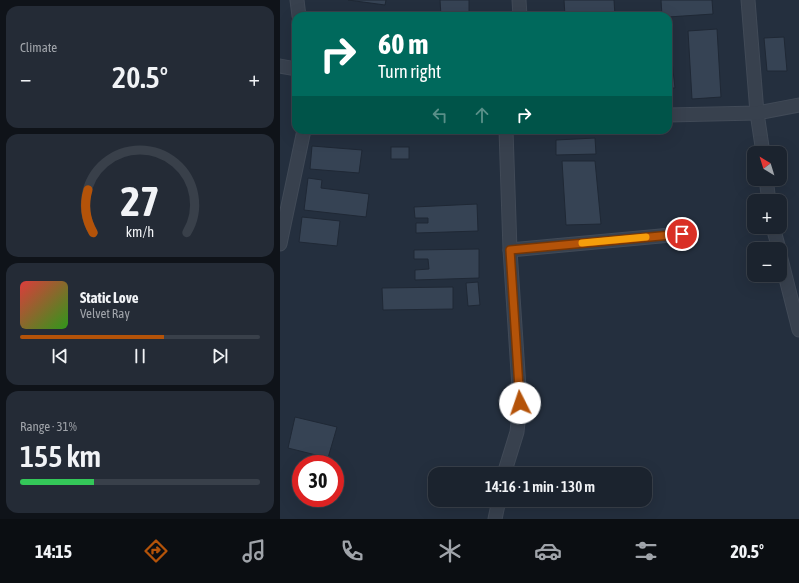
<!DOCTYPE html>
<meta charset="utf-8">
<style>
body{margin:0;font-family:"Asap Condensed",sans-serif;background:#242b36;color:#f1f3f6;height:100vh;display:flex;flex-direction:column;font-size:15px;white-space:nowrap}
*{box-sizing:border-box;margin:0}
p{font-size:13px;color:#a0a4aa}
.icon{flex:none;width:22px;height:22px;fill:none;stroke:currentColor;stroke-width:2;stroke-linecap:round;stroke-linejoin:round}
.map{position:relative;flex:1;overflow:hidden}
.drawer{display:flex;flex-direction:column;gap:6px;padding:6px;background:#0f1319;width:280px}
.drawer>*{flex:none}
.hud{position:absolute;left:12px;top:12px;width:380px;height:122px;border-radius:12px;box-shadow:0 4px 16px #0002,0 0 0 1px #39404a;background:#00695c;color:#fff;overflow:hidden}
.needle{width:26px;rotate:322deg}
.tools{position:absolute;left:467px;top:146px;display:grid;gap:8px}
.tools a{display:grid;place-items:center;width:40px;height:40px;border-radius:8px;background:#1b232e;box-shadow:0 4px 16px #0002,0 0 0 1px #39404a;font-size:20px}
.speed{position:absolute;left:12px;top:455px;display:flex;gap:8px;font-size:20px;font-weight:700;text-align:center}
.speed>*{display:grid;place-content:center;width:52px;height:52px;border-radius:50%;background:#1b232e;box-shadow:0 4px 16px #0002,0 0 0 1px #39404a;line-height:1}
.speed .limit{border:6px solid #d22;background:#fff;color:#111}
.pin{position:absolute;display:grid;place-items:center;width:34px;height:34px;color:#fff;margin:-17px;border:2px solid #fff;border-radius:50%;box-shadow:0 1px 4px #0007}
.me{position:absolute;width:44px;margin:-22px;rotate:356deg;stroke-linejoin:round;filter:drop-shadow(0 0 3px #0008)}
.turn{display:flex;align-items:center;gap:14px;height:84px;padding:0 20px;font-size:18px}
.turn .icon{width:52px;height:52px;stroke-width:2.5}
.turn b{display:block;font-size:28px;line-height:34px}
.lanes{display:flex;align-items:center;height:38px;padding:0 20px;background:#0003;justify-content:center;gap:20px;direction:ltr}
.lanes .off{opacity:.35}
.big{font-size:30px;font-weight:600;line-height:1.1}
.drawer .tile{flex:1;display:flex;flex-direction:column;justify-content:center;gap:6px;min-width:0;padding:0 14px;border-radius:12px;background:#242b36}
.drawer .dial{align-items:center;gap:0}
.dial svg{height:104px;overflow:visible;fill:none;stroke:#39404a;stroke-width:7;stroke-linecap:round;text-anchor:middle}
.dial text{fill:#f1f3f6;stroke:none}
.song{display:flex;align-items:center;gap:12px}
.cover{width:48px;height:48px;border-radius:6px;background:linear-gradient(135deg,hsl(0 70% 55%),hsl(110 70% 35%))}
.played{height:4px;border-radius:2px;background:linear-gradient(90deg,#b45309 60%,#39404a 60%)}
.keys{display:flex;justify-content:space-around;direction:ltr}
.heat{display:flex;justify-content:space-between;align-items:center;font-size:22px;direction:ltr}
.charge{height:6px;border-radius:3px;background:linear-gradient(90deg,#34c759 31%,#39404a 0)}
.trip{position:absolute;left:148px;top:467px;width:224px;height:40px;border-radius:12px;background:#1b232e;box-shadow:0 4px 16px #0002,0 0 0 1px #39404a;font-weight:600;line-height:40px;text-align:center}
.dock{display:flex;height:64px;justify-content:space-around;align-items:center;background:#0b0e12;color:#a0a4aa}
.dock .icon{width:28px;height:28px}
.dock .active{color:#b45309}
.dock b{font-size:18px;color:#f1f3f6}
main{display:flex;flex:1;min-height:0}
.map>svg:first-child{display:block}
.building{fill:#364354;stroke:#1f2835}
.lines{fill:none;stroke-linecap:round;stroke-linejoin:round}
.street-casing{stroke:#414a57;stroke-width:15}
.street{stroke:#38414e;stroke-width:13}
.route-casing{stroke:#753606;stroke-width:10}
.route{stroke:#b45309;stroke-width:7}
.slow{stroke:#f59e0b;stroke-width:7}
</style>
<main>
<section class="drawer">
<div class="tile"><p>Climate</p>
<div class="heat"><a>−</a><b class="big">20.5°</b><a>+</a></div>
</div>
<div class="tile dial"><svg viewBox="0 0 100 80">
<path d="M14 69A42 42 0 1 1 86 69"/>
<path d="M14 69A42 42 0 0 1 10 36" stroke="#b45309"/>
<text x="50" y="56" font-size="32" font-weight="700">27</text>
<text x="50" y="72" font-size="11">km/h</text>
</svg></div>
<div class="tile">
<div class="song"><i class="cover"></i><div><b>Static Love</b><p>Velvet Ray</p></div></div>
<div class="played"></div>
<div class="keys"><svg class="icon" aria-label="previous" viewBox="0 0 24 24"><path d="M18 5L8 12l10 7zM5 5v14"/></svg><svg class="icon" aria-label="pause" viewBox="0 0 24 24"><path d="M8 5v14M16 5v14"/></svg><svg class="icon" aria-label="next" viewBox="0 0 24 24"><path d="M6 5l10 7-10 7zM19 5v14"/></svg></div>
</div>
<div class="tile"><p>Range · 31%</p><b class="big">155 km</b><div class="charge"></div></div>
</section>
<div class="map">
<svg width="519" height="519" viewBox="0 0 519 519">
<rect width="100%" height="100%" fill="#242f3e"/>
<g class="building">
<path d="M 68,0 L 106,0 L 105,5 Z"/>
<path d="M 160,0 L 189,0 L 189,16 L 161,16 Z"/>
<path d="M 284,0 L 334,0 L 335,16 L 285,16 Z"/>
<path d="M 381,0 L 432,0 L 433,14 L 388,17 L 388,16 L 382,16 Z"/>
<path d="M 437,29 L 441,97 L 412,99 L 408,31 Z"/>
<path d="M 504,37 L 507,71 L 487,71 L 484,38 Z"/>
<path d="M 388,53 L 391,53 L 395,88 L 388,88 Z"/>
<path d="M 315,138 L 316,154 L 276,155 L 276,140 Z"/>
<path d="M 32,146 L 82,150 L 79,173 L 30,169 Z"/>
<rect x="111" y="147" width="18" height="12"/>
<path d="M 282,161 L 315,161 L 321,224 L 286,225 Z"/>
<path d="M 28,178 L 42,180 L 41,188 L 89,194 L 86,217 L 24,210 Z"/>
<path d="M 197,204 L 198,231 L 136,233 L 136,223 L 148,223 L 148,218 L 135,218 L 134,207 Z"/>
<path d="M 22,217 L 60,221 L 57,246 L 19,242 Z"/>
<path d="M 199,249 L 199,278 L 135,280 L 135,270 L 149,269 L 148,259 L 134,259 L 134,250 Z"/>
<path d="M 198,282 L 200,305 L 188,306 L 186,283 Z"/>
<path d="M 173,287 L 173,309 L 103,310 L 102,288 Z"/>
<path d="M 15,417 L 57,427 L 48,458 L 8,448 Z"/>
</g>
<g class="lines">
<g class="street-casing">
<g id="street">
<path d="M 17,0 L 19,16"/>
<path d="M 239,0 L 240,16"/>
<path d="M 468,0 L 477,113 L 483,153"/>
<path d="M 0,66 L 16,69"/>
<path d="M 388,115 L 477,113 L 519,105"/>
<path d="M 486,179 L 489,201"/>
<path d="M 493,227 L 499,249"/>
<path d="M 0,244 L 24,130"/>
<path d="M 230,250 L 402,234"/>
<path d="M 500,255 L 519,330"/>
<path d="M 224,474 L 237,432 L 240,403 L 230,250 L 226,130"/>
<path d="M 215,519 L 219,500"/>
</g>
</g>
<use href="#street" class="street"/>
</g>
<g class="lines">
<g class="route-casing">
<path id="route" d="M 240,403 L 230,250 L 402,234"/>
</g>
<use href="#route" class="route"/>
<path class="slow" d="M 302,243 L 366,237"/>
</g>
</svg>
<div class="tools">
<a><svg class="needle" viewBox="-14 -14 28 28"><path d="M0-13l5 13h-10z" fill="#e53935"/><path d="M0 13l5-13h-10z" fill="#a0a4aa"/></svg></a>
<a>+</a>
<a>−</a>
</div>
<div class="speed"><div class="limit">30</div></div>
<div class="pin" style="left:402px;top:234px;background:#d93025"><svg class="icon" aria-label="arrive" viewBox="0 0 24 24"><path d="M6 21V4h12l-3 4 3 4H6"/></svg></div>
<svg class="me" style="left:240px;top:403px" viewBox="-20 -20 40 40"><circle r="19" fill="#fff"/><path d="M0-13L10 11 0 6-10 11z" fill="#b45309"/></svg>
<div class="trip">14:16 · 1 min · 130 m</div>
<div class="hud">
<div class="turn"><svg class="icon" aria-label="right" viewBox="0 0 24 24"><path d="M7 20v-9h11M14 6l5 5-5 5"/></svg><div><b>60 m</b>Turn right</div></div>
<div class="lanes"><svg class="icon off" aria-label="left" viewBox="0 0 24 24"><path d="M17 20v-9H6M10 6l-5 5 5 5"/></svg><svg class="icon off" aria-label="ahead" viewBox="0 0 24 24"><path d="M12 20V5M6 11l6-6 6 6"/></svg><svg class="icon" aria-label="right" viewBox="0 0 24 24"><path d="M7 20v-9h11M14 6l5 5-5 5"/></svg></div>
</div>
</div>
</main>
<nav class="dock">
<b>14:15</b>
<svg class="icon active" aria-label="directions" viewBox="0 0 24 24"><path d="M12 3l9 9-9 9-9-9zM9 14v-3h6M13 9l2 2-2 2"/></svg>
<svg class="icon" aria-label="music" viewBox="0 0 24 24"><path d="M9 18V5l10-2v13"/><circle cx="6" cy="18" r="3"/><circle cx="16" cy="16" r="3"/></svg>
<svg class="icon" aria-label="phone" viewBox="0 0 24 24"><path d="M5 4h4l2 5-3 2q2 4 5 5l2-3 5 2v4C11 20 4 13 5 4z"/></svg>
<svg class="icon" aria-label="climate" viewBox="0 0 24 24"><path d="M12 3v18M4 7l16 10M4 17L20 7"/></svg>
<svg class="icon" aria-label="car" viewBox="0 0 24 24"><path d="M5 17H2v-5l4-1 3-4h7l3 4 3 1v5h-3M9 17h6M6 11h13"/><circle cx="7" cy="17" r="2"/><circle cx="17" cy="17" r="2"/></svg>
<svg class="icon" aria-label="filters" viewBox="0 0 24 24"><path d="M4 7h16M4 17h16"/><circle cx="9" cy="7" r="2"/><circle cx="15" cy="17" r="2"/></svg>
<b>20.5°</b>
</nav>
